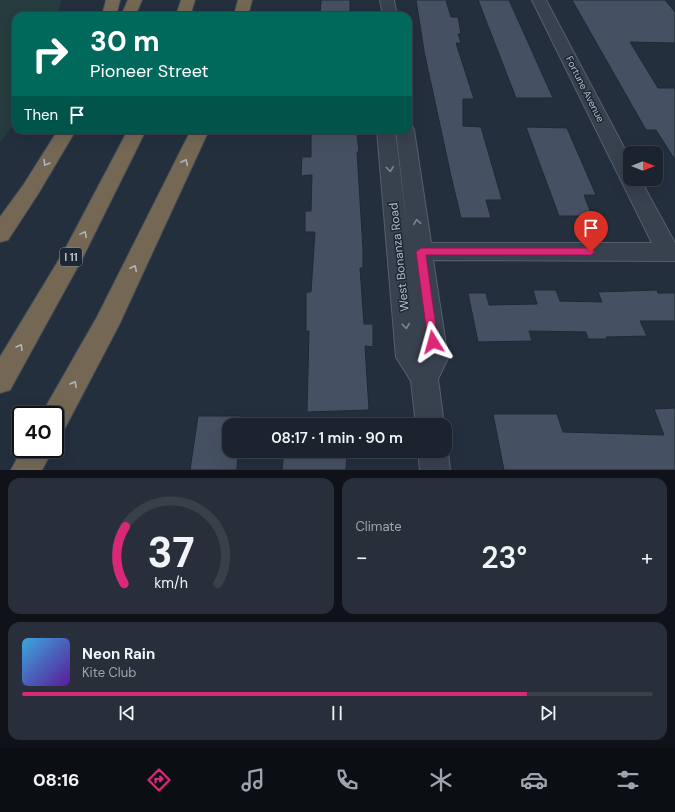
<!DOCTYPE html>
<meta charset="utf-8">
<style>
:root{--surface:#1b232e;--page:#282f3a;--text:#f1f3f6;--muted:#a0a4aa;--line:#39404a;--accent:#db2777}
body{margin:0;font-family:"DM Sans",sans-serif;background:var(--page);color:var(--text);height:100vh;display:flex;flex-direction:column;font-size:15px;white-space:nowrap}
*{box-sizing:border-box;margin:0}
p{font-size:13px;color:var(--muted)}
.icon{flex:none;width:22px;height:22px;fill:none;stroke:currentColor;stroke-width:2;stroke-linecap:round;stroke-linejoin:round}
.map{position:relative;height:470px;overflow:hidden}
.panel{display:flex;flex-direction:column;gap:8px;padding:8px;background:#0f1319;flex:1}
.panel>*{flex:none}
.hud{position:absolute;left:12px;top:12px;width:400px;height:122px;border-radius:12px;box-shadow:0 4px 16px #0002,0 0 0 1px var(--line);background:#00695c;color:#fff;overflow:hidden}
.needle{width:26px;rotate:90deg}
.buttons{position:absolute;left:623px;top:146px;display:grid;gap:8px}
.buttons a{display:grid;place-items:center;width:40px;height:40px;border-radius:8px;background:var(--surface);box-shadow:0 4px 16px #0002,0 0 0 1px var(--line);font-size:20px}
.speed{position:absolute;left:12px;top:406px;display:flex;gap:8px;font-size:20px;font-weight:700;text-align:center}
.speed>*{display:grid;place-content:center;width:52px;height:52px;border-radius:50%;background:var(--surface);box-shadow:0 4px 16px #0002,0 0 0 1px var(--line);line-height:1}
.speed .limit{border:2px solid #111;border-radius:6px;background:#fff;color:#111}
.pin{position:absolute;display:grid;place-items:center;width:34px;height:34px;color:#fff;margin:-41px -17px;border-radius:50% 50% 50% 0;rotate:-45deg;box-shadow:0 0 4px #0007}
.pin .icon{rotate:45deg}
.me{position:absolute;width:44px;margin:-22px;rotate:352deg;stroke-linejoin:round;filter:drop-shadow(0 0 3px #0008)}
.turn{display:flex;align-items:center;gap:14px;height:84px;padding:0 12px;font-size:18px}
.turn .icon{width:52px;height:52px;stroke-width:2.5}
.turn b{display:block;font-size:28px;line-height:34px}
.then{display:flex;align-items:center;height:38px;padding:0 12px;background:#0003;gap:8px;font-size:15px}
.big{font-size:30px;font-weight:600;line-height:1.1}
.panel .card{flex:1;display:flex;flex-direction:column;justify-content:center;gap:6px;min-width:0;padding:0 14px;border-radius:12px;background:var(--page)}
.panel .dial{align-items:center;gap:0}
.dial svg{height:104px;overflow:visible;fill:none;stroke:var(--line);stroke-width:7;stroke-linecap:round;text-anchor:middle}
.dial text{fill:var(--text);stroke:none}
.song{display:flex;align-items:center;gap:12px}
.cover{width:48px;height:48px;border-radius:6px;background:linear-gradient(135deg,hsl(200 70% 55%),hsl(270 70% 35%))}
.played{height:4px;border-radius:2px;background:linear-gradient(90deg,var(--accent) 80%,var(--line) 80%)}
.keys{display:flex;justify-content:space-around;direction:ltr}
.heat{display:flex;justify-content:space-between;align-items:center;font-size:22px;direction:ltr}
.panel .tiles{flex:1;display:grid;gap:8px;grid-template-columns:1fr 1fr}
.card:last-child{grid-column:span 2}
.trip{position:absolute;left:222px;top:418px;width:230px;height:40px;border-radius:12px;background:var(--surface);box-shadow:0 4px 16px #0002,0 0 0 1px var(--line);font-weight:600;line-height:40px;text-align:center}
.tabs{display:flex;height:64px;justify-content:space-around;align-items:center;background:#0b0e12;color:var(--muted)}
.tabs .icon{width:28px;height:28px}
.tabs .active{color:var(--accent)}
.tabs b{font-size:18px;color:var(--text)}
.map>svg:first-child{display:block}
</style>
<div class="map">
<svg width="675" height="470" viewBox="0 0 675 470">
<rect width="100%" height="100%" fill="#242f3e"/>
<path fill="#263c3f" d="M0,0H62L57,16H16V121L0,142Z"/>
<path fill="#455162" stroke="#1f2835" d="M321,0H350V16H320Z
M416,0H446L451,17H458L461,34H458L461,43H456L474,99H463V126L481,127L502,200H486L491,218H461L451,176L424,51Z
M478,0H509L553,98H516Z
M572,0H665L675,12V43L630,42L658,88H675V160L656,130H646Z
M526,127L567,128L596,195H584L592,216H559Z
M318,130H340V134H357L359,152H357L363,249V268H360L364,324H373V347L365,346L369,410L307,412L309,331H306V292H311L315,232H305V211H311L312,175L301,176L302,157H311V134H318Z
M533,290H556L560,301L602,302L598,292L657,290L658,293H675V321H640L647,336L606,337L607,339H588L586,332L529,331L532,341L478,342L468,293H486L489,305L537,304Z
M675,408V470H504L493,414H557L563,432L664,435L654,409Z
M198,416H241V425H229V451H238L237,470H190Z
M284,451H347L346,470H282Z"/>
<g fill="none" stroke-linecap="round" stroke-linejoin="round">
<g stroke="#565f6c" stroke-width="2">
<path id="minor" d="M380,0H394L397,16H383Z
M532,0H546L630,159V179H640L675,243V261L433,260L448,358L438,379L444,425H416L411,381L396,357L377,130H395L409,242L396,130H408V125L412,126L414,130L431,243H652Z
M445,444L448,451L450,470H420L418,451H445Z"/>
</g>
<g stroke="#434c59" stroke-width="2">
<path id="highway" d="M106,0H120L116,16H102Z
M128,0H142L135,16H121Z
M181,0H195L190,16H176Z
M238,0H252L248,16H234Z
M58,130H76L38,194L8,240L0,242V217L24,184Z
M128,130H146L82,259L10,390L0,393V357L63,253Z
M191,130H209L119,325L65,428L55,432V415H42L45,408L97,317Z
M22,449H53L42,470H11Z"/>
</g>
<use href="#minor" fill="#38414e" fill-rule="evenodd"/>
<use href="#highway" fill="#746855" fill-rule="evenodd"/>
</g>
<defs><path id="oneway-chevron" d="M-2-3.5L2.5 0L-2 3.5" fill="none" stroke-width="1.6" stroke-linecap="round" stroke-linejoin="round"/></defs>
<g stroke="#aeb4bd">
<use href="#oneway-chevron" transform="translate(185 162) rotate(-65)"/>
<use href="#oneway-chevron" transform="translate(46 163) rotate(121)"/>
<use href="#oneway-chevron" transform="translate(84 234) rotate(-62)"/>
<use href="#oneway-chevron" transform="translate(134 268) rotate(-64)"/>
<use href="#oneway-chevron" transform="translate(20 347) rotate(-60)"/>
<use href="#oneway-chevron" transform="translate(74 384) rotate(-61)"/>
</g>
<g stroke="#7c8592">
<use href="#oneway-chevron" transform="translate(390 169) rotate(84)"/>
<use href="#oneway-chevron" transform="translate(417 222) rotate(-98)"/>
<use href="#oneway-chevron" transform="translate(406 326) rotate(84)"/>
</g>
<path fill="#db2777" stroke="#8e194d" d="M421,248H591L595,252L591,255H426L438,342L437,346L433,347L429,346L428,342L416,252Z"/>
<g text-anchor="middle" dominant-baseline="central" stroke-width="3" stroke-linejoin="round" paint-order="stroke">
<g font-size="10" fill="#b4bcc9" stroke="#1d2633">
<text transform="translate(585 89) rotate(63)">Fortune Avenue</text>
</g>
<rect fill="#1d2633" stroke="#878f9c" stroke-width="1" x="60" y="248" width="22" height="18" rx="3"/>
<g font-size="11" font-weight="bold" fill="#b4bcc9">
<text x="71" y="257">I 11</text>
</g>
<g font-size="12" fill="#b4bcc9" stroke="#1d2633">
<text transform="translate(399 257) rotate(-96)">West Bonanza Road</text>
</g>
</g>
</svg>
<div class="buttons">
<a><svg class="needle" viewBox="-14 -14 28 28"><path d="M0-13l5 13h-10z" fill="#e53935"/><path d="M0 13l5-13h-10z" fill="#a0a4aa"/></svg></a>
</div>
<div class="speed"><div class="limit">40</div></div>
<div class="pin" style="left:591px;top:252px;background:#d93025"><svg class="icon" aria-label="arrive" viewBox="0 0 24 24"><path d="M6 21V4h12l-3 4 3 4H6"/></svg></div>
<svg class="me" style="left:433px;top:342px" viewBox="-20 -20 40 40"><path d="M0-17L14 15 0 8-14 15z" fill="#db2777" stroke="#fff" stroke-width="4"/></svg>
<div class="trip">08:17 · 1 min · 90 m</div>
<div class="hud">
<div class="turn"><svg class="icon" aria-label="right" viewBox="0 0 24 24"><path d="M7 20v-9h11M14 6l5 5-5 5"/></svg><div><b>30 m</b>Pioneer Street</div></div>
<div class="then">Then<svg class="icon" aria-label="arrive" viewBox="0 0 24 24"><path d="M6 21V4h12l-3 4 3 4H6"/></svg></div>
</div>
</div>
<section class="panel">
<div class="tiles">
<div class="card dial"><svg viewBox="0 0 100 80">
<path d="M14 69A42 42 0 1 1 86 69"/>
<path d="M14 69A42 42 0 0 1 15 25" stroke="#db2777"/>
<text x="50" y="56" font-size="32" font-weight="700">37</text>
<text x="50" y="72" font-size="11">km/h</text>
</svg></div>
<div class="card"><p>Climate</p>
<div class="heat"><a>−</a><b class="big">23°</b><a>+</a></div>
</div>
<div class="card">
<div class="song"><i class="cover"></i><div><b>Neon Rain</b><p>Kite Club</p></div></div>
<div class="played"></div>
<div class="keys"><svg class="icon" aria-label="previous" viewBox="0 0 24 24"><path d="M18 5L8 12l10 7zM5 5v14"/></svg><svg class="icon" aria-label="pause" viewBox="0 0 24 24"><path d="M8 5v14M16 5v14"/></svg><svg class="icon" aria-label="next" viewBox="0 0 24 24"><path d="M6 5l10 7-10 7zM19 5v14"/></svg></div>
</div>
</div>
</section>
<nav class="tabs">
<b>08:16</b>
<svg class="icon active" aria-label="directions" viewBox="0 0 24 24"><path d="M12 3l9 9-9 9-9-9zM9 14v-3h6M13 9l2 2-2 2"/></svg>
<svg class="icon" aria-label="music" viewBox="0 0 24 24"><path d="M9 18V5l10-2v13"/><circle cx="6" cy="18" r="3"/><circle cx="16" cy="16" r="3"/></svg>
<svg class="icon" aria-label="phone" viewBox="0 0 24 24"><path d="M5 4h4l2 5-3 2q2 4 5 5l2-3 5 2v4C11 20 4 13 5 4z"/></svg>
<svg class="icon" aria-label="climate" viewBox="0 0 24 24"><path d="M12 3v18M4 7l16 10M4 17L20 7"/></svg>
<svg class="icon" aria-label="car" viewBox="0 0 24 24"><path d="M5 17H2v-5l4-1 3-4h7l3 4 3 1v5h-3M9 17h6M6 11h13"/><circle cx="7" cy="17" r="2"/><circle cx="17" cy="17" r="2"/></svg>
<svg class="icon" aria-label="filters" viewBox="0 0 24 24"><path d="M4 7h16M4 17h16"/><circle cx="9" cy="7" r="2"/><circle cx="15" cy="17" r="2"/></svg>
</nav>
